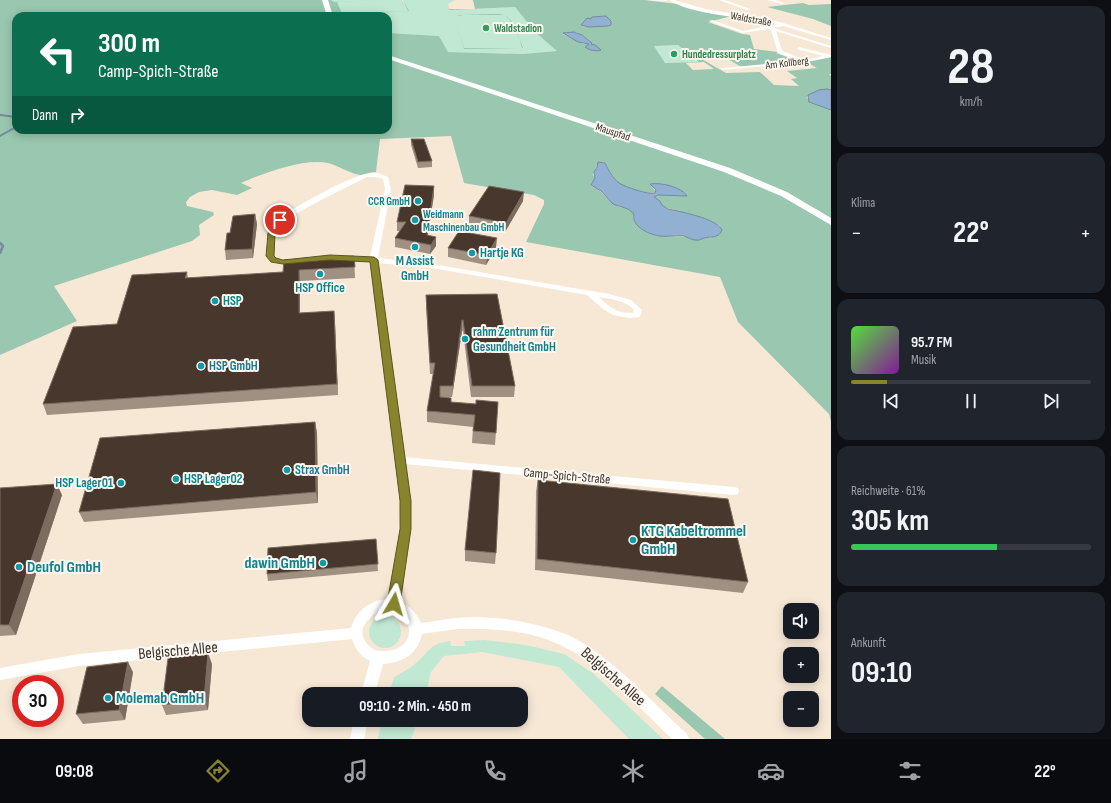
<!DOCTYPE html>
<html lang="de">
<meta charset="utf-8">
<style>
:root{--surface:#171b24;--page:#20242c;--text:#f1f3f6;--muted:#9ea1a6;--line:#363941;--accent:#87842d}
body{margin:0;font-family:"Sofia Sans Condensed",sans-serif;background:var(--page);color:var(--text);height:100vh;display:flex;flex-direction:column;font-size:15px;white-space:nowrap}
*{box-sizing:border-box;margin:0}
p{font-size:13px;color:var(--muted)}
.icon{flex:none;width:22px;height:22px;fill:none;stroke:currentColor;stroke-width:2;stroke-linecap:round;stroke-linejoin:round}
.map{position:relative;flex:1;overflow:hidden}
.drawer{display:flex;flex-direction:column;gap:6px;padding:6px;background:#0d0f14;width:280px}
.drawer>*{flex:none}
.banner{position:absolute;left:12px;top:12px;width:380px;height:122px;border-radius:12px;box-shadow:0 2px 10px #0003;background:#0b6e4f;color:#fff;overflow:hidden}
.tools{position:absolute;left:783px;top:603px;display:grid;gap:8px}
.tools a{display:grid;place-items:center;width:36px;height:36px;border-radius:8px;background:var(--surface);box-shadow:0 2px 10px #0003;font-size:20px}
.speed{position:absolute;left:12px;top:675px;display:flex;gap:8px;font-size:20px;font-weight:700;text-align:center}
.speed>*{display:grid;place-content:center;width:52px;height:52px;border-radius:50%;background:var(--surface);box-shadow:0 2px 10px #0003;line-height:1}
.speed .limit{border:6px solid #d22;background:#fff;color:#111}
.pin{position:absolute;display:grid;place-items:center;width:34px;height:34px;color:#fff;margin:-17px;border:2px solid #fff;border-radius:50%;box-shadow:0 1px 4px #0007}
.me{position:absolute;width:44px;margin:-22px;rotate:7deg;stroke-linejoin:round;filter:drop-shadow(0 0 3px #0008)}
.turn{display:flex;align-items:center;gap:14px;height:84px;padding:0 20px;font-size:18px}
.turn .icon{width:52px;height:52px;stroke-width:2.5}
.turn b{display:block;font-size:28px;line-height:34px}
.then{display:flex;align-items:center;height:38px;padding:0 20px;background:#0003;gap:8px;font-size:15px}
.big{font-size:30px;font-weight:700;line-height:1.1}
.drawer .widget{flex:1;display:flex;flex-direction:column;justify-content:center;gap:6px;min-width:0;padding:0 14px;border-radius:12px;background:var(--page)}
.drawer .dial{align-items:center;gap:0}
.dial b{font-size:52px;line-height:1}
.song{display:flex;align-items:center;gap:12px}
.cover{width:48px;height:48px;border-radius:6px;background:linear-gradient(135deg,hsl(110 70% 55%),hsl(290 70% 35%))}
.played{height:4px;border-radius:2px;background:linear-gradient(90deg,var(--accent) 15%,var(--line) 15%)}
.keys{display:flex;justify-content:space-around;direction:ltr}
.heat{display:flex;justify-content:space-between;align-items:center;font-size:22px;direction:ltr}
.charge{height:6px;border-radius:3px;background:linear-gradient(90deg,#34c759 61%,var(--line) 0)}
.trip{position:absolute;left:302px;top:687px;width:226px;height:40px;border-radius:12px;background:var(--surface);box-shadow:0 2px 10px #0003;font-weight:700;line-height:40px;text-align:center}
.menu{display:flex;height:64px;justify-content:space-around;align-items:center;background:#090b0e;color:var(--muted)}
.menu .icon{width:28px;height:28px}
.menu .selected{color:var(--accent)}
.menu b{font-size:18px;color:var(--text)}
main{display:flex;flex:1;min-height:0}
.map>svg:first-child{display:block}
</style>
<main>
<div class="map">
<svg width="831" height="739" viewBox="0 0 831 739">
<rect width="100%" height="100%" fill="#f7e8d6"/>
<path fill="#c1e8d3" d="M331,0H402L405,4L403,0H455L448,4L449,10L515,7L535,32L558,51L523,54L448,52L439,36L388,33V16H339L334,2Z
M678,45L700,62L665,63L654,46Z
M369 632a16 16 0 1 1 32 0a16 16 0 1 1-32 0Z
M485,640L526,645L564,654L594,674L663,739H629L559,667L482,652L444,656L431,672L426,694H389L394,677C401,673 409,669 416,663C430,651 429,644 450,641L451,646H465L464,641Z
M382,720H418L411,739H379L378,738Z"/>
<path fill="#99c7af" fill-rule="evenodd" d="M0,0H331L334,2L379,0L337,2L342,14L408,11L403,0L409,11L339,15V16H16V130H388V33L439,36L448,52L523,54L557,51L535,32L517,33L523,48L464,49L456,24L457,16L459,15H504L509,19L517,32H535L515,7L449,10L448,4L451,3V1L455,0L451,1V3L448,4L449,9H475L473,0H644L678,4L732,16L708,22L742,34L750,35L754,49L778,52L776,53L798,61L741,67L720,54H693L726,73L760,72L774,85L799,86L791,79L797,78L787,71L817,68L806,62L831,57V74H829L831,76V90H819L807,97L811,103L831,110V422L829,414L738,322L720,277L526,242L544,204V200L534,195L464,183L451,136L380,139L376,172C371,172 366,174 361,175C353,175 337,165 328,163C304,158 264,173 241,183L252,188L237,195L212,190L199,192L190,197L186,202L187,206L213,212L214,215L199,225L200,235L192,241L54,286L77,321L0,355ZM464,15C472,15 499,13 504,15C515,20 519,38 522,48H464L456,24L457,16ZM604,16L611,21V25L608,26L591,27L581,26L587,18L591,19L593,17ZM576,32L588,39L592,44H584L563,34ZM678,45L699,62L665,63L654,46ZM704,62L714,69L693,70L686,63ZM598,162L605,163C609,171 613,178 620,184C626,188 649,195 656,192L650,184C661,184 681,186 687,196L658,195L654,197L660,201L662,205L664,207L706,219L720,226L711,238H702L699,240L687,237L666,236L633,218L634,214C629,207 621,209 614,204C605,198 603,191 591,186L595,178L593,175Z
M803,3L809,5L831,4V26L813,19L767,7Z
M662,686L725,739H705L655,694Z"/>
<path fill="#91b0d2" stroke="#778aa0" d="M606,16L611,21V25L608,26L589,27L581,25L587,18L591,19L592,17Z
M574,32L582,35L592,43L591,44L595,45L601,50C596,52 589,50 585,47L589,44L578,42L563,33Z
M827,89L831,90V110L809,102L808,95L819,90Z
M598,162L605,163C609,171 612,177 619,183C625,187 649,195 655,193L656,190L650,184C660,182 682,187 687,196L658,195L654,197L660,201L662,205L668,209C681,212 716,218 722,230C718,239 712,236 704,238C701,239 699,241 695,240C691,240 688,237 684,236C675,235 667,237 659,236C648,234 631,226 634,214L628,209L613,204L601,191L591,185L595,178L594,172L597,167Z"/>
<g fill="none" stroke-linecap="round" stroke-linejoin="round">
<path stroke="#778aa0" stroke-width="2" d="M0,115L16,117
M0,136L16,127"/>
<path stroke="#778aa0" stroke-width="2.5" d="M0,243L3,246L0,253"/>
<path fill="#fff" fill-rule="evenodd" d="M647,0H668L666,1Z
M669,0H674L705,9L780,22L831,38V40L783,26L773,28L831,46V48L776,31L782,51L806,60L823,56L797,49L799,47L831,55V57L802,63L721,70V68H723L801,61L778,53L771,30L768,29L743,33L709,21L712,20L743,31L778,24C748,17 694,16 669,0Z
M719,0H725L750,9L747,10Z
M768,0H775L784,3L782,4Z
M370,173H378L388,177L391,189L378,258L432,264L609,294L631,300L642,310L640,317L629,318L613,315L603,309L587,295L432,268L378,263L404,457L734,487L738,488L739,491L738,494L734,495L405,464L410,499L411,528L399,602C410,606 416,612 421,623C438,621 455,617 472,617C504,617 538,623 568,635C609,654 653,703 687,734L689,739H672C639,708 601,663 560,645C534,632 502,629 473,629C456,628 438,632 422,634C418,654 402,663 383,664L375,694H361L370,661C360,656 356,650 352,639L79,666L0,680V668L79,654L351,628C356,611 370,600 388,599L398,538L400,508L371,262C352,260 333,259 314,260C299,262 285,265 270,262L266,256C266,241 267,228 279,218C301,204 345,178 370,173ZM367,177H376L383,179L385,189L370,257C352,256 334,255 316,256C303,256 289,261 276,258L274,256C274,243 273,230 283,221L321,200ZM599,297C611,299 625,300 634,310L633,313C618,314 609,307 599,297ZM386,609C418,615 416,650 385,651C378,652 373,650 368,645C353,629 371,614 386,609Z
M354,720H368L364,739H350Z"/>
<path fill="#fff" fill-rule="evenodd" d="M322,0H328L333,16H327Z
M388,55L730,168L787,192L831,218V225L781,196L724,172L388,59Z"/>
</g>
<path fill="#a09082" d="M411,139L432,161V167L418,168L411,145Z
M434,195L428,235L436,246L430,254L395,247V238L399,231H397V222Z
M523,201L505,232L469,225V216Z
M255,214L257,224L253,258L226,260L225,250L230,233Z
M448,248H496L486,265L448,257Z
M354,256L355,278L300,281V313L334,311L338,395L47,415L43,404L117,324L187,272L188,278L283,272Z
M497,294L515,386L514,397H471L463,331H462L452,397H446L451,398V402L476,404L498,402L495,445L472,443L473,427L427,422V411L434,374H430L426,305V295Z
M315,422L317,433L318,503L84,522L79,512Z
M538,480L748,582L743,593L535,570L536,491Z
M0,488L62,495L16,635L0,636Z
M376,539L378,571L268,581L267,574Z
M465,550L496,553L495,564L465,561Z
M212,664L208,710L166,715L162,705Z
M133,672L125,720L83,724L76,714Z"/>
<path fill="#7c6c60" d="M434,186V195L426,244L427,235Z
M524,192L523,201L505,232L506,223Z
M255,214L257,224L253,258L252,249Z
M436,237V246L430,254L431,245Z
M497,238L496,248L486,265L487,255Z
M299,270L300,281V324L299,313Z
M334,311L335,322L338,395L337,384Z
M462,320V331L452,397L453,386Z
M315,422L317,433L318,503L316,492Z
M57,484L62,495L16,635L9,625Z
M208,653L212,664L208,710L204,700Z
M128,662L133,672L125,720L119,710Z"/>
<path fill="#48372d" stroke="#7c6c60" d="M411,139H424L432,161L418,162Z
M405,185L434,186L427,235L436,237L431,245L395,238L406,222H397Z
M489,186L524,192L506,223L469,216Z
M255,214L252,249L225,250L227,233H230L233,216Z
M459,231L497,238L487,255L448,248Z
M354,256L355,267L299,270V313L334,311L337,384L43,404L73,327L117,324L132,275L187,272L185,278L283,272L284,260Z
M497,294L515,386H472L463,320H462L453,386H440V397L451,398V402L476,404V400L498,402L496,433L473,431L475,415L427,411L435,363H430L426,295Z
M315,422L316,492L79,512L100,438Z
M473,470L500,473L496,553L465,550Z
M538,480L728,499L748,582L537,559Z
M57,484L9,625H0V488Z
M376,539L378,564L267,574L268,548Z
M208,653L204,700L162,705L168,658Z
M128,662L119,710L76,714L87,667Z"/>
<path fill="#87842d" stroke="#58561d" d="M280,217L284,220L275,233L274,256L276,258L283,260L330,255L374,257L378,260L411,501V529L400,604L398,608L394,610L389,608L387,604L400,529V501L370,262L330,260L283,264L271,262L266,256L268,233L278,218Z"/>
<g fill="#2e9e5b" stroke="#fdf7f0" stroke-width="1.5">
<circle cx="486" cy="28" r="4"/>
<circle cx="674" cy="54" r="4"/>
</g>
<g fill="#0f9aa8" stroke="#fdf7f0" stroke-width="1.5">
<circle cx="418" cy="201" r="4"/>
<circle cx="415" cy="220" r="4"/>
<circle cx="415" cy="247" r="4"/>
<circle cx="472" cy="253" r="4"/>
<circle cx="320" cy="274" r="4"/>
<circle cx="215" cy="301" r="4"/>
<circle cx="465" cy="339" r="4"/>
<circle cx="201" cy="366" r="4"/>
<circle cx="287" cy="470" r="4"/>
<circle cx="176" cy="479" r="4"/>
<circle cx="121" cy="483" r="4"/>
<circle cx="633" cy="540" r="4"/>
<circle cx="323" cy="563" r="4"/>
<circle cx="19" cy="567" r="4"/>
<circle cx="108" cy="698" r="4"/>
</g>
<g text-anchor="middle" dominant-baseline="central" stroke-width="4" stroke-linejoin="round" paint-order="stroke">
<g font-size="11" fill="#39332c" stroke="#fdf7f0">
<text transform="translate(751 19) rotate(10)">Waldstraße</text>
<text transform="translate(787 63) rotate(-7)">Am Kollberg</text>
<text transform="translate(613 132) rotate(18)">Mauspfad</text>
</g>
<g font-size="11" font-weight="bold" fill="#27864d" stroke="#fdf7f0" text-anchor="start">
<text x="494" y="28">Waldstadion</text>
<text x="682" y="54">Hundedressurplatz</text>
</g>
<g font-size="11" font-weight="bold" fill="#0d838f" stroke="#fdf7f0" text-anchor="end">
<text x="410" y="201">CCR GmbH</text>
<text x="423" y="214" text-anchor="start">Weidmann<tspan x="423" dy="13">Maschinenbau GmbH</tspan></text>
</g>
<g font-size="13" font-weight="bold" fill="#0d838f" stroke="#fdf7f0" text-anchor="start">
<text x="480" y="253">Hartje KG</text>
<text x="415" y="261" text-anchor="middle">M Assist<tspan x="415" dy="15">GmbH</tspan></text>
<text x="320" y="288" text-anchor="middle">HSP Office</text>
<text x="223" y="301">HSP</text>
<text x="473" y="332">rahm Zentrum für<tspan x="473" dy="15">Gesundheit GmbH</tspan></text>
<text x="209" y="366">HSP GmbH</text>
<text x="295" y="470">Strax GmbH</text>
<text x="184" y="479">HSP Lager02</text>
<text x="113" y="483" text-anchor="end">HSP Lager01</text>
</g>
<g font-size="13" fill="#39332c" stroke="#fdf7f0">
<text transform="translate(567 476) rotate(5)">Camp-Spich-Straße</text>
</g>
<g font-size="16" font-weight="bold" fill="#0d838f" stroke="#fdf7f0" text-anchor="start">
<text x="641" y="531">KTG Kabeltrommel<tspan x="641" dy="18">GmbH</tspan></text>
<text x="315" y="563" text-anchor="end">dawin GmbH</text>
<text x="27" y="567">Deufol GmbH</text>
<text x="116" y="698">Molemab GmbH</text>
</g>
<g font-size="16" fill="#39332c" stroke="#fdf7f0">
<text transform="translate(178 651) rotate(-5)">Belgische Allee</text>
<text transform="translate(613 677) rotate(41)">Belgische Allee</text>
</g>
</g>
</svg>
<div class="tools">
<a><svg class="icon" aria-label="sound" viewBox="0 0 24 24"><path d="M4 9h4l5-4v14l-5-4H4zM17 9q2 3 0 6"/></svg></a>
<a>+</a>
<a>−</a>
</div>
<div class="speed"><div class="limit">30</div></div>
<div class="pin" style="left:280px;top:220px;background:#d93025"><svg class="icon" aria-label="arrive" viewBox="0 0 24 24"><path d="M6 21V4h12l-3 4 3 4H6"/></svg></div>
<svg class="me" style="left:394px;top:604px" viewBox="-20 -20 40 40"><path d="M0-17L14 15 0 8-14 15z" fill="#87842d" stroke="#fff" stroke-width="4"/></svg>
<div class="trip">09:10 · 2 Min. · 450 m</div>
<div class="banner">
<div class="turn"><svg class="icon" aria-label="left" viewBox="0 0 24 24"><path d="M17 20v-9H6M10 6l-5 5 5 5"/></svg><div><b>300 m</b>Camp-Spich-Straße</div></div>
<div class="then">Dann<svg class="icon" aria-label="right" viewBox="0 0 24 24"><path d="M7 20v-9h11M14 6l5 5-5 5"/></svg></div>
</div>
</div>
<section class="drawer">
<div class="widget dial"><b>28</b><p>km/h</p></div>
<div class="widget"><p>Klima</p>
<div class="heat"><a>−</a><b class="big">22°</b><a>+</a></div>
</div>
<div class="widget">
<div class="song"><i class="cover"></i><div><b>95.7 FM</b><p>Musik</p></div></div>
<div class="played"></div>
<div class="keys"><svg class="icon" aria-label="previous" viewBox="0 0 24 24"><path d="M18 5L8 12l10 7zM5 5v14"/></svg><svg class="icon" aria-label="pause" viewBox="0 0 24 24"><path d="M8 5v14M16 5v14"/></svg><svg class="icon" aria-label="next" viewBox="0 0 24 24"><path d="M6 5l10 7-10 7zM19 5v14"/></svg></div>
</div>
<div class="widget"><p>Reichweite · 61%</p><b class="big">305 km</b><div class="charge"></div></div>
<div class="widget"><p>Ankunft</p><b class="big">09:10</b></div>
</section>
</main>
<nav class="menu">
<b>09:08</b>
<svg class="icon selected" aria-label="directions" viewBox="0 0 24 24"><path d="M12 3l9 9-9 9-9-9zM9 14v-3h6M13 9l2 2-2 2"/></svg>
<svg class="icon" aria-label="music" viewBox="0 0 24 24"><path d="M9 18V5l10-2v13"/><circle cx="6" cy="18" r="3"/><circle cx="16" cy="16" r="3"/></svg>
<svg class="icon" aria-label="phone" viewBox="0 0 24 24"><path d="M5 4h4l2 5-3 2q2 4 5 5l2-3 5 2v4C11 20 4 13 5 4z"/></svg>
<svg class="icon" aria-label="climate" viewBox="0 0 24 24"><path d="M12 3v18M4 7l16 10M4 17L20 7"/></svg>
<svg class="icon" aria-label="car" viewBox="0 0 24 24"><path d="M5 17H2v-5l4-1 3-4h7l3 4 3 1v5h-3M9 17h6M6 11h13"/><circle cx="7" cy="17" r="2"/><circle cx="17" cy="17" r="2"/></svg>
<svg class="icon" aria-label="filters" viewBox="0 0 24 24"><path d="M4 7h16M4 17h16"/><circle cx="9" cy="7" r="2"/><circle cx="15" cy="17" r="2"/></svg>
<b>22°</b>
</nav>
